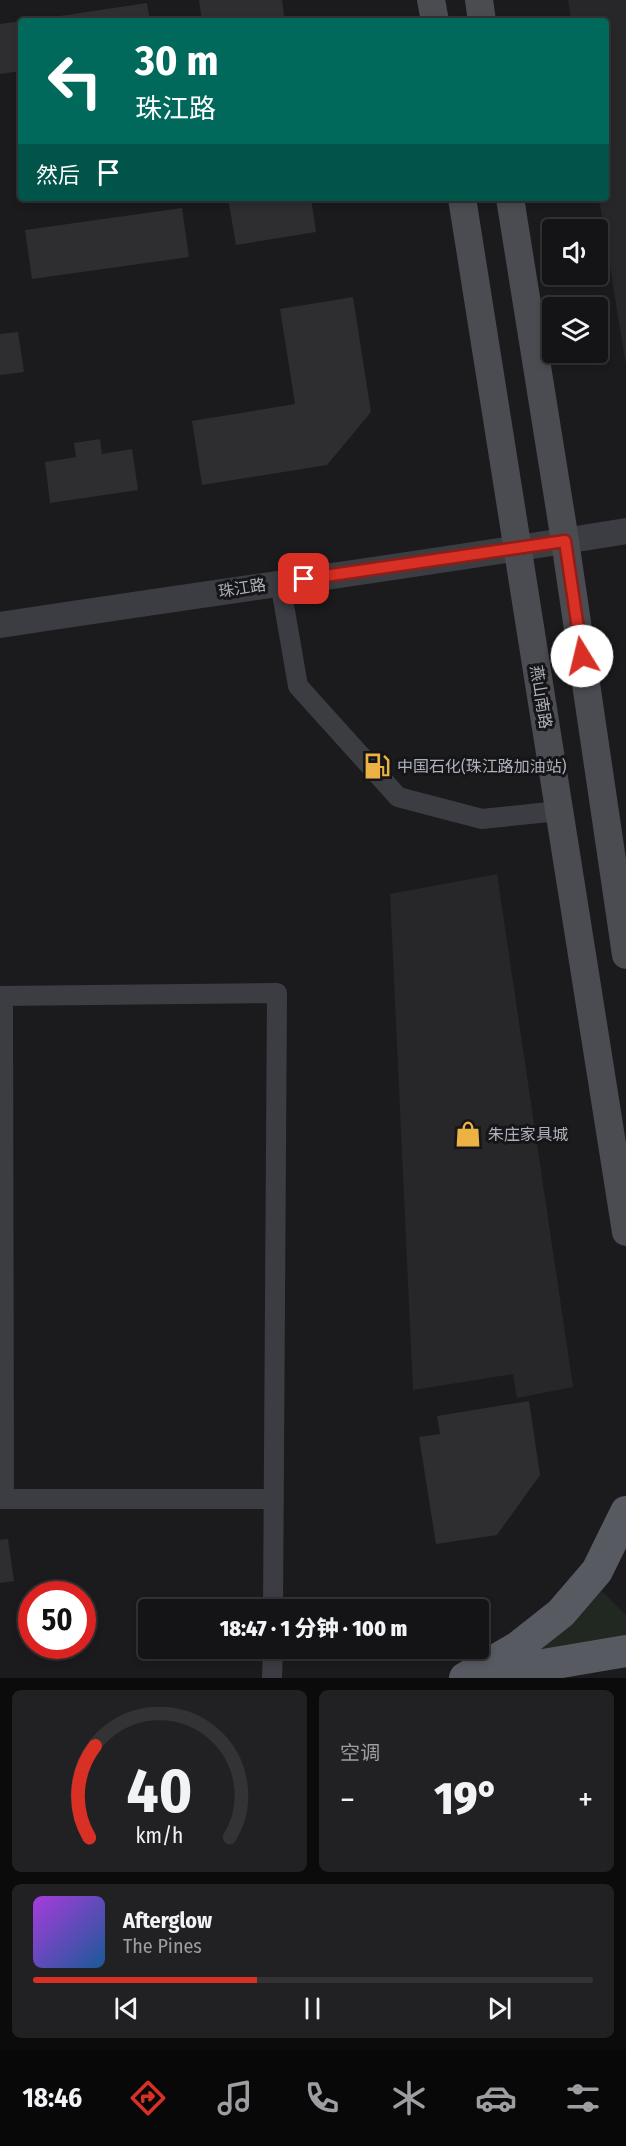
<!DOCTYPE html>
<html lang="zh">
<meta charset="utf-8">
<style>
:root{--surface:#141416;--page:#212123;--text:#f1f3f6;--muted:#9d9ea1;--line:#333335;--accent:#d93025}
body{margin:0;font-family:"Fira Sans Condensed","Noto Sans SC",sans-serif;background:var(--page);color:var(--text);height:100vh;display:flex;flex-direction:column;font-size:22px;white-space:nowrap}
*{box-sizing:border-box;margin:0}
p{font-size:20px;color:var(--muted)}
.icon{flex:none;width:33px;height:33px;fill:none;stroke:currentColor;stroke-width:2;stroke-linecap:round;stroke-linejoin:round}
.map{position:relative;height:1678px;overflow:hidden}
.side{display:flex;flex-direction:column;gap:12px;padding:12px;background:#0b0b0c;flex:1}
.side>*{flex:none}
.guide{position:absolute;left:18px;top:18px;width:591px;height:183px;border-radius:6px;box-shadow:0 3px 9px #0003,0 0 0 2px var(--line);background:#00695c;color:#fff;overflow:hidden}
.buttons{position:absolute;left:542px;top:219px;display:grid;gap:12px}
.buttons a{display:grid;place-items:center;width:66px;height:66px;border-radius:6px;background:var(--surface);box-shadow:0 3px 9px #0003,0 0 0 2px var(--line);font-size:30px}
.speed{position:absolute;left:18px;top:1581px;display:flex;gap:12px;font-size:30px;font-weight:700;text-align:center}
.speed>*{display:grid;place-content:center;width:78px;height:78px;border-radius:50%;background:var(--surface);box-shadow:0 3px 9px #0003,0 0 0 2px var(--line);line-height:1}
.speed .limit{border:9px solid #d22;background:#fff;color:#111}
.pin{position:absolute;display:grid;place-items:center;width:51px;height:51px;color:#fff;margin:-26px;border-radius:12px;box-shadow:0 3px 9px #0006}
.me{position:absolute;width:66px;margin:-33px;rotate:351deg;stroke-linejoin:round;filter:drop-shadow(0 0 4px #0008)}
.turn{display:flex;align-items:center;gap:21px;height:126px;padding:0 18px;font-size:27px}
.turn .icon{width:78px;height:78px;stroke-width:2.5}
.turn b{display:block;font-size:42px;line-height:51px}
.then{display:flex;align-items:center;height:57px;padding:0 18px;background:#0003;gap:12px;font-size:22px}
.big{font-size:45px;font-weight:800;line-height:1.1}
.side .widget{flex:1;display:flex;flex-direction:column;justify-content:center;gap:9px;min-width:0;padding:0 21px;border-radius:9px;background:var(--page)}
.side .dial{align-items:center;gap:0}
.dial svg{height:156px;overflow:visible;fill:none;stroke:var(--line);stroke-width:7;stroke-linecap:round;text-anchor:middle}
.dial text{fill:var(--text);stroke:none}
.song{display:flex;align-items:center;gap:18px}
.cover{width:72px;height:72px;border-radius:9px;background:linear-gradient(135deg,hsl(280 70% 55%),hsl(210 70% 35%))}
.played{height:6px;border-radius:3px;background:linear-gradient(90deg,var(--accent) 40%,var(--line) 40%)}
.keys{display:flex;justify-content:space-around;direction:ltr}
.heat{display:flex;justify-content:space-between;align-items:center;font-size:33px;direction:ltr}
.side .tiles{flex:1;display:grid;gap:12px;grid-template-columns:1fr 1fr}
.widget:last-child{grid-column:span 2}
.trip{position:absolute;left:138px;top:1599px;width:351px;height:60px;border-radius:6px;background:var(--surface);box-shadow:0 3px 9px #0003,0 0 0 2px var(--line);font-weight:800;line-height:60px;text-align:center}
.dock{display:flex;height:96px;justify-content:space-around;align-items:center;background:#080809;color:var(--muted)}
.dock .icon{width:42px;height:42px}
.dock .active{color:var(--accent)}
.dock b{font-size:27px;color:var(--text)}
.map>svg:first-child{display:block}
</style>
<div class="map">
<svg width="626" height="1678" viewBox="0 0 626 1678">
<rect width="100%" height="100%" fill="#1b1b1d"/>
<path fill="#27272a" d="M568,0H626V366L599,198H606V21H571Z
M497,874L573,1387L517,1398L513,1374L413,1390L390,894Z"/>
<path fill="#212822" d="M602,1591L626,1615V1635L539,1652Z"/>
<path fill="#2e2e31" d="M199,0H282L285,21H202Z
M147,3L150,21H33V20Z
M21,21V71L0,74V24Z
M228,198H311L316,232L236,245Z
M182,208L189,257L32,279L25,230Z
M353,297L371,412L327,465L202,485L192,421L295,404L280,309Z
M18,332L24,372L0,375V334Z
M100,439L102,454L132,449L138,490L50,503L45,462L76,457L74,443Z
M529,1401L540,1475L497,1535L436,1544L419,1437L440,1434L437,1416Z
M8,1539L14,1581L0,1583V1540Z"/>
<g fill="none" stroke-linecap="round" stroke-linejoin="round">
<path stroke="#3c3d42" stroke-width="20" d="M280,582L298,686L398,797L482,819L559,811
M0,996L277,993L273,1610
M3,996L4,1499
M0,1499H274
M272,1678L273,1648"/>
<path stroke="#3c3d42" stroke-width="26" d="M0,625C209,593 418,565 626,531"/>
<path stroke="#4a4c52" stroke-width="28" d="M431,0L435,21
M479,0L482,21
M462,198L626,1232
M510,198L565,541L626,955"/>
<path stroke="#585a61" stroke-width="32" d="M485,1675L626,1651
M465,1678L518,1647L561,1613L597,1571L626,1512"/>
</g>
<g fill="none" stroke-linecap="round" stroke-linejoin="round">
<g stroke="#8d1f18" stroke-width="15">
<path id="route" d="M304,579L565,541L582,656"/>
</g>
<use href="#route" stroke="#d93025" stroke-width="10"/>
</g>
<defs>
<g id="fuel-bare" transform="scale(2.07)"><path d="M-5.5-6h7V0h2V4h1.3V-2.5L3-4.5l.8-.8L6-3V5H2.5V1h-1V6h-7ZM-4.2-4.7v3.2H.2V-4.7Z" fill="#ecb344" stroke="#161618" stroke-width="2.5" paint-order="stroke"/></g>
<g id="shop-bare" transform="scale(2.07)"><path d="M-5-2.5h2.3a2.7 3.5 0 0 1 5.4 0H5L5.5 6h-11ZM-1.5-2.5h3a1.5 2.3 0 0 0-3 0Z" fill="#ecb344" stroke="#161618" stroke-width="2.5" paint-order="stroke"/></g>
</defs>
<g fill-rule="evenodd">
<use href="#fuel-bare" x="377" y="766"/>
<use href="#shop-bare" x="468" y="1134"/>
</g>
<g text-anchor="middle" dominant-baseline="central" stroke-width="6" stroke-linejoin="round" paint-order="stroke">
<g font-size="16" fill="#aeb2bc" stroke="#161618">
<text transform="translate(242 588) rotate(-9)">珠江路</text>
<text transform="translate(541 697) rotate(81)">燕山南路</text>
</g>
<g font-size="16" fill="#aeb2bc" stroke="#161618" text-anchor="start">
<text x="397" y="766">中国石化(珠江路加油站)</text>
<text x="488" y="1134">朱庄家具城</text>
</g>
</g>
</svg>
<div class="buttons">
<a><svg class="icon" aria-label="sound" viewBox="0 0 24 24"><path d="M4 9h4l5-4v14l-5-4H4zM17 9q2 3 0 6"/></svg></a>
<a><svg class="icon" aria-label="layers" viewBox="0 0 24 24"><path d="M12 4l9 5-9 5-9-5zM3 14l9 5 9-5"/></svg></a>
</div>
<div class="speed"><div class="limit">50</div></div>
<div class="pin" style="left:304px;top:579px;background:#d93025"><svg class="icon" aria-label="arrive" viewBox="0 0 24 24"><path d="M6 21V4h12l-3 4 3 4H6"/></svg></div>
<svg class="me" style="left:582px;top:656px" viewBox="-20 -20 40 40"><circle r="19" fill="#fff"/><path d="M0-13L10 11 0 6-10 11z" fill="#d93025"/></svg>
<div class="trip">18:47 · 1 分钟 · 100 m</div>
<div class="guide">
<div class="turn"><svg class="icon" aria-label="left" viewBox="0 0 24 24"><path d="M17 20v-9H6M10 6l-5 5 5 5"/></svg><div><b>30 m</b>珠江路</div></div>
<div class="then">然后<svg class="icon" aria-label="arrive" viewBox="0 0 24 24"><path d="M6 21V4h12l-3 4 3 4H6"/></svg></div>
</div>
</div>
<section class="side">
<div class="tiles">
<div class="widget dial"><svg viewBox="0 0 100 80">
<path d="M14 69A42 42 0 1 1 86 69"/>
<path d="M14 69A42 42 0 0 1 17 22" stroke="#d93025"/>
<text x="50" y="56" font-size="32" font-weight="700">40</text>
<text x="50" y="72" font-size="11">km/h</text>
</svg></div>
<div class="widget"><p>空调</p>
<div class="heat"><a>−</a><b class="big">19°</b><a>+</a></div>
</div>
<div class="widget">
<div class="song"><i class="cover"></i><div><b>Afterglow</b><p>The Pines</p></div></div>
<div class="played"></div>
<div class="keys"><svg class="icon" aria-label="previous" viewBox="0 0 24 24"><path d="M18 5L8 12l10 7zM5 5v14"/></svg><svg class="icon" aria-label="pause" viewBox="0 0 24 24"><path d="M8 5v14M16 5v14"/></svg><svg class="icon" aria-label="next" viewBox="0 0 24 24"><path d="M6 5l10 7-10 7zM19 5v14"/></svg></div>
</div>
</div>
</section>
<nav class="dock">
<b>18:46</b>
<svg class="icon active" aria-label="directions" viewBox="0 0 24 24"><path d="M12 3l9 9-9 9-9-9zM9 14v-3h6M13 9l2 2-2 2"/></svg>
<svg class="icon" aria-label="music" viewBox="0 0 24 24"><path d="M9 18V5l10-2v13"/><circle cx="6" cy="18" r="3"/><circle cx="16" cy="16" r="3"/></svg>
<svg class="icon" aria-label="phone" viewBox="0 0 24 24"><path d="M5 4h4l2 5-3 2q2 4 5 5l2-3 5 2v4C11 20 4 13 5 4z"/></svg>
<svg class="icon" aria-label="climate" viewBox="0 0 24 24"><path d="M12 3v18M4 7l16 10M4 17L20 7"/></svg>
<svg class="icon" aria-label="car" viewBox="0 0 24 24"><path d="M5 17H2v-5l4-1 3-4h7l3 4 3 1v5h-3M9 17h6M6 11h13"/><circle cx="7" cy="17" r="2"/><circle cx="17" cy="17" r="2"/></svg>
<svg class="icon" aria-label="filters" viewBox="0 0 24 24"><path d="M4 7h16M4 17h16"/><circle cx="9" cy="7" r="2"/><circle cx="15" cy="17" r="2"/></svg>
</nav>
